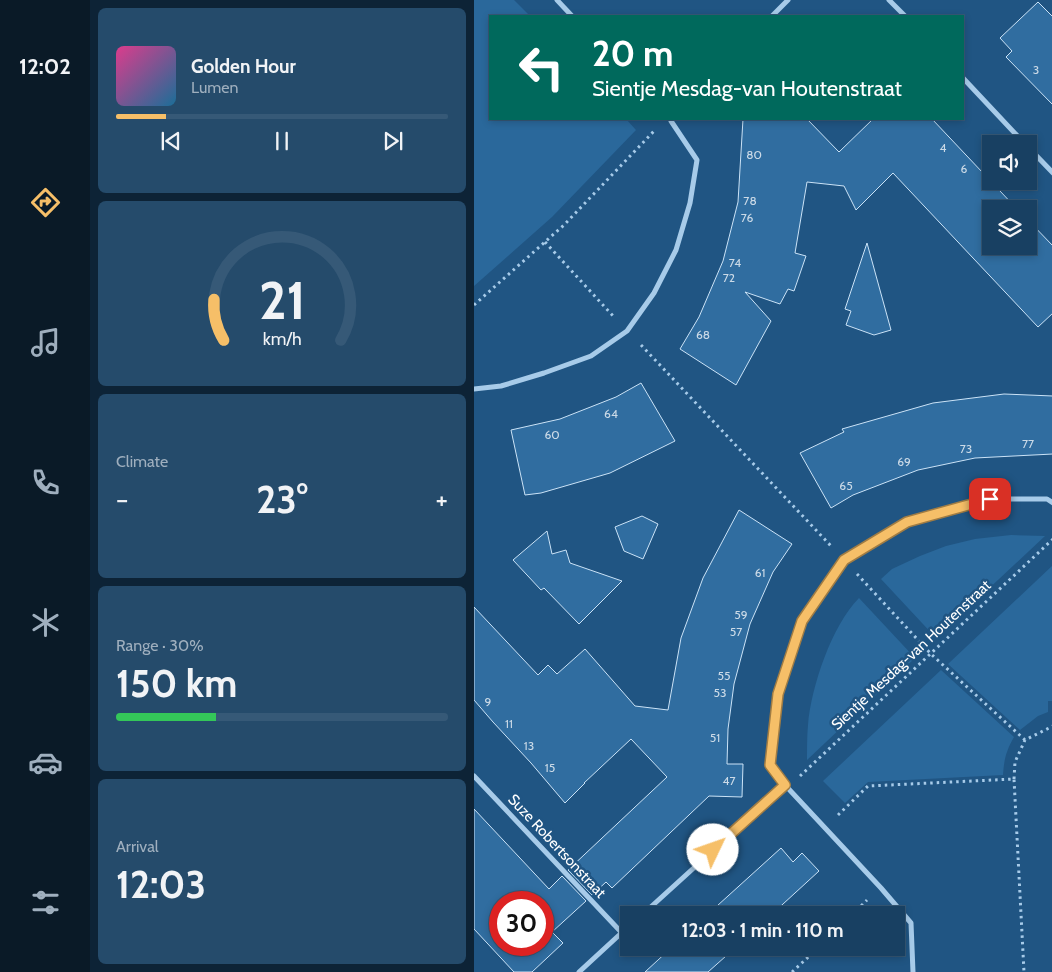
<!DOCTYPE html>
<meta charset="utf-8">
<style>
:root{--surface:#184062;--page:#254b6b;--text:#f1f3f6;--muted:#9fafbe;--line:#365977;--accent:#f6bf68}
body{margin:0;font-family:Cabin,sans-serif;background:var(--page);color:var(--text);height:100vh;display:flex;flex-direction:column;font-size:19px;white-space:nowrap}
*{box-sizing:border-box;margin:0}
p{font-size:16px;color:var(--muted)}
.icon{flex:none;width:28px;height:28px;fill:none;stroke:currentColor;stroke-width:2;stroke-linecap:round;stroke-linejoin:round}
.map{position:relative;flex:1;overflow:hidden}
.sheet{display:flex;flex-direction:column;gap:8px;padding:8px;background:#0d2336;width:384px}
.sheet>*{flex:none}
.guide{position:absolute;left:15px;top:15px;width:475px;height:105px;border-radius:0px;box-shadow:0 2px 8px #0003,0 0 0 1px var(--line);background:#00695c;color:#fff;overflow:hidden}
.controls{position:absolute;left:508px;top:135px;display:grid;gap:10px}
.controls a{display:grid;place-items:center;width:55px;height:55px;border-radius:0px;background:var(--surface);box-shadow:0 2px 8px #0003,0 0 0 1px var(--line);font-size:25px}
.speed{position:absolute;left:15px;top:891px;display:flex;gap:10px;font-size:25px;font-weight:700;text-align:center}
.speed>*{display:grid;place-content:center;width:65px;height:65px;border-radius:50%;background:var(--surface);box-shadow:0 2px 8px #0003,0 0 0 1px var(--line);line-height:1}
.speed .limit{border:8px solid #d22;background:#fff;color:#111}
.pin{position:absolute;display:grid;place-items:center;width:42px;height:42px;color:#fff;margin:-21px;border-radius:10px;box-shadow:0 2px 8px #0006}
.me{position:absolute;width:55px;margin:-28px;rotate:48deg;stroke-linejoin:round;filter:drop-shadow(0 0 4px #0008)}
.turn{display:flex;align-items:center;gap:18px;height:105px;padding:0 20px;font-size:22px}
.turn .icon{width:65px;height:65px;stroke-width:2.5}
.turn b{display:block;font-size:35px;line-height:42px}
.big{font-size:38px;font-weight:700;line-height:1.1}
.sheet .card{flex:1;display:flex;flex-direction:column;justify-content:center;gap:8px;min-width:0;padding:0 18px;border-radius:8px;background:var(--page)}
.sheet .dial{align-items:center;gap:0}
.dial svg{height:130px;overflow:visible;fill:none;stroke:var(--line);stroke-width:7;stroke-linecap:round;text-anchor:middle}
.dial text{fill:var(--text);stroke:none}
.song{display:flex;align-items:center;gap:15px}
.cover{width:60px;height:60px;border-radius:8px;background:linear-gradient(135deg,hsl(330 70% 55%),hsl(200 70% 35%))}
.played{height:5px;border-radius:2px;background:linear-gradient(90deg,var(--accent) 15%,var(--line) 15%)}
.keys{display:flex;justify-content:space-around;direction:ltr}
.heat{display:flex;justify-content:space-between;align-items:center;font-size:28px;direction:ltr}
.charge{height:8px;border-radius:4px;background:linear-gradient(90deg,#34c759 30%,var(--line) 0)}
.trip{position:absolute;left:146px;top:906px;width:285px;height:50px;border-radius:0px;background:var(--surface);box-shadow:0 2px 8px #0003,0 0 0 1px var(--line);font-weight:700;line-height:50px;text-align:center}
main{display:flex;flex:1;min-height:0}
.menu{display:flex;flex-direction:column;width:90px;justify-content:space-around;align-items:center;background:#0a1a27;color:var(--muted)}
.menu .icon{width:35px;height:35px}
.menu .selected{color:var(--accent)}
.menu b{font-size:22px;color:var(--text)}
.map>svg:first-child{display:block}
</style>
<main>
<nav class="menu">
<b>12:02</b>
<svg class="icon selected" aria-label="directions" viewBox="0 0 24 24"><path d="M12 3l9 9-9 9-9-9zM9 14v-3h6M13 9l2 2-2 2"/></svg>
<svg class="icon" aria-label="music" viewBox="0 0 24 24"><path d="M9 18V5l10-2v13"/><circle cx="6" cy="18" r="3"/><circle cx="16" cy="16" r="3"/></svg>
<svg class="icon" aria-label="phone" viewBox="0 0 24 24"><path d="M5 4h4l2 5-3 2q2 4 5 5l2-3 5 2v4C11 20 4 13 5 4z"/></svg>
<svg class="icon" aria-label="climate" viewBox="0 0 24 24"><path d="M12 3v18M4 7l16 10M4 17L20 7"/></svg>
<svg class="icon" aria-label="car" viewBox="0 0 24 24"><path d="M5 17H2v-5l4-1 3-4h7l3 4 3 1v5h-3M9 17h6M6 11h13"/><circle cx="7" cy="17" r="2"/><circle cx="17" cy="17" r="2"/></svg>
<svg class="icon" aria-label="filters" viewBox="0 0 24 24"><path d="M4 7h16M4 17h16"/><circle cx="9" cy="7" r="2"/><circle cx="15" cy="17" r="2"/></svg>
</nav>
<section class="sheet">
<div class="card">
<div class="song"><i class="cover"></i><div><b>Golden Hour</b><p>Lumen</p></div></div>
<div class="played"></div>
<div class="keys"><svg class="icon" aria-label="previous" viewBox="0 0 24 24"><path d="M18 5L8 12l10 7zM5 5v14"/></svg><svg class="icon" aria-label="pause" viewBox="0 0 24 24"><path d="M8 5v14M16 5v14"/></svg><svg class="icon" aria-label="next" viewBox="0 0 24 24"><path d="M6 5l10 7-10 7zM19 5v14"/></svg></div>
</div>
<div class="card dial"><svg viewBox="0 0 100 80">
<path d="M14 69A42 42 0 1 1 86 69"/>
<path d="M14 69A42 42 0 0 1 8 44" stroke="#f6bf68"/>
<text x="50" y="56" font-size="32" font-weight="700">21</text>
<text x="50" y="72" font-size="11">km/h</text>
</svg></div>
<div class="card"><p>Climate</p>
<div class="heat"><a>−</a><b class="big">23°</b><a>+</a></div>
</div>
<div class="card"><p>Range · 30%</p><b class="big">150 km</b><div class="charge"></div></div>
<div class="card"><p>Arrival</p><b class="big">12:03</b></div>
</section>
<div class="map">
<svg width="579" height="972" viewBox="0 0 579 972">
<rect width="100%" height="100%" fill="#205583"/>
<path fill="#2a689b" d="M0,0H40L56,16H16V119H152L162,130L78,217L0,286Z
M537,535L571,536L462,638L407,579L418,569L446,556L472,546L501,539Z
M578,566V701H574V712L564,716L546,730L474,664Z
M385,598L441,658L333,760C333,748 333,736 334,725C337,687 358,625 385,598Z
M467,670L540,737C532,751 530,760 529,775L394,782L371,803L349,781Z"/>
<path fill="#306da0" stroke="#cbe3f7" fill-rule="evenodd" d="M564,2L579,17V105L532,57L538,51L526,38Z
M269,119H333L365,152L399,119H458L543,209H516V246H554V220L579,246V313L564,327L419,173L382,210L370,186L333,182L321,253L332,256L320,291L314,289L306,304L271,292L297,321L262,385L206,349L225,317L249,261L264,202Z
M393,243L417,330L400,335L372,325L377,311L371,309Z
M167,383L201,441L136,473L67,493L51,495L37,430L86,419L142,397Z
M530,394L579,396V454L501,458L444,470L379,495L357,508L326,453L370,432L368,429L459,403Z
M265,510L318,544L299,572L276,624L260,684L254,729L253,764H269L268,797L235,796L138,888L132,882L118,895L94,870L193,777L157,739L110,783H111L91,803L57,763L19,722L0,700V607L64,675L74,665L83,674L111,649L161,706L194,710L207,638L229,578Z
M168,516L184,524L169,559L150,551L141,527Z
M73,531L78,554L92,550L96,563L148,581L105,624L70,588L67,590L39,560Z
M0,809L75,889L88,876L112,901L78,932L89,943L58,972H40L0,929ZM26,902H69V945H26Z
M307,848L319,862L328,853L345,871L297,915H233Z
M197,948H261L234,972H171Z"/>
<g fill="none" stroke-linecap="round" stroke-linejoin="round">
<path stroke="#a7cbe9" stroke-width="3" stroke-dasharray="2.5 4" stroke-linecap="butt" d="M71,242L140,317
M0,305L90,225L181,130
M167,345L358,547
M383,574L457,654L551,740
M326,776L579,539
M540,779L541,762L551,740L579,726
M364,815L394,786L540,779L550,972
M378,915L393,900
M318,972L344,948"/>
<path stroke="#a7cbe9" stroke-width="5" d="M83,0L98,16
M415,0L431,16
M298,16L314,0
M489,78L551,144
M554,147L579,173
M0,389L27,386L70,373L117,356L153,331L180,293L202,250L216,203L223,160L197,121L199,119
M0,776L148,933
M311,785L407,888L437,923L439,972
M168,915L311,785L296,765L304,694L327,621L370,560L433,522L516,499H573L579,503
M105,972L155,926"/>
</g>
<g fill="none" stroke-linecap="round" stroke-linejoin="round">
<g stroke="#a07c44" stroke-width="12">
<path id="route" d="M239,850L311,785L296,765L304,694L328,621L370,560L433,522L516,499"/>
</g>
<use href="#route" stroke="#f6bf68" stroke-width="9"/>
</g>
<g text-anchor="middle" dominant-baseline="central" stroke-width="5" stroke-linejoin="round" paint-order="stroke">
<g font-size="12" fill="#cbdae7">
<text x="562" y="69">3</text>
<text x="469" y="147">4</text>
<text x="280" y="154">80</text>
<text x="490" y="168">6</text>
<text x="276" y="200">78</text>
<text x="273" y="217">76</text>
<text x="261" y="262">74</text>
<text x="255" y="277">72</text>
<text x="229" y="334">68</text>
<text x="137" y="413">64</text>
<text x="78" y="434">60</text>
<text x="554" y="443">77</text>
<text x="492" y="448">73</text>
<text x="430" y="461">69</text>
<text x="372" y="485">65</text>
<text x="286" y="572">61</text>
<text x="267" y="614">59</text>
<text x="262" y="631">57</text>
<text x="250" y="675">55</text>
<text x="246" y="692">53</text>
<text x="14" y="701">9</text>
<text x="35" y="723">11</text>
<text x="241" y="737">51</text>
<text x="55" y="745">13</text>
<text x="76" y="767">15</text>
<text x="255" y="780">47</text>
</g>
<g font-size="15" fill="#fff" stroke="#205583">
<text transform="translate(437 655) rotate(-43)">Sientje Mesdag-van Houtenstraat</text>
<text transform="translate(83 846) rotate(47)">Suze Robertsonstraat</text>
</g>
</g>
</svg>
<div class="controls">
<a><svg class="icon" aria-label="sound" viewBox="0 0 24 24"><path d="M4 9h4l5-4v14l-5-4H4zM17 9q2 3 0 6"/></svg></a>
<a><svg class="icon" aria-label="layers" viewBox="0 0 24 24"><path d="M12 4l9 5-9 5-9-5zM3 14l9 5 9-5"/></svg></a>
</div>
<div class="speed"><div class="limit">30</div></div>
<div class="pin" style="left:516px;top:499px;background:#d93025"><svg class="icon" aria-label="arrive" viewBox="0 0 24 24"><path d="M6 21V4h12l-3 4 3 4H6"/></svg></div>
<svg class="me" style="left:239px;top:850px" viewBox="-20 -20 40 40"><circle r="19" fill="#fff"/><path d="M0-13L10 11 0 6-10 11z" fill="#f6bf68"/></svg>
<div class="trip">12:03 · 1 min · 110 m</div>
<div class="guide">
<div class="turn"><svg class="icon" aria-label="left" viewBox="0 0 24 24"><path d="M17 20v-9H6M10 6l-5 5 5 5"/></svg><div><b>20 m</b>Sientje Mesdag-van Houtenstraat</div></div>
</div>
</div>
</main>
